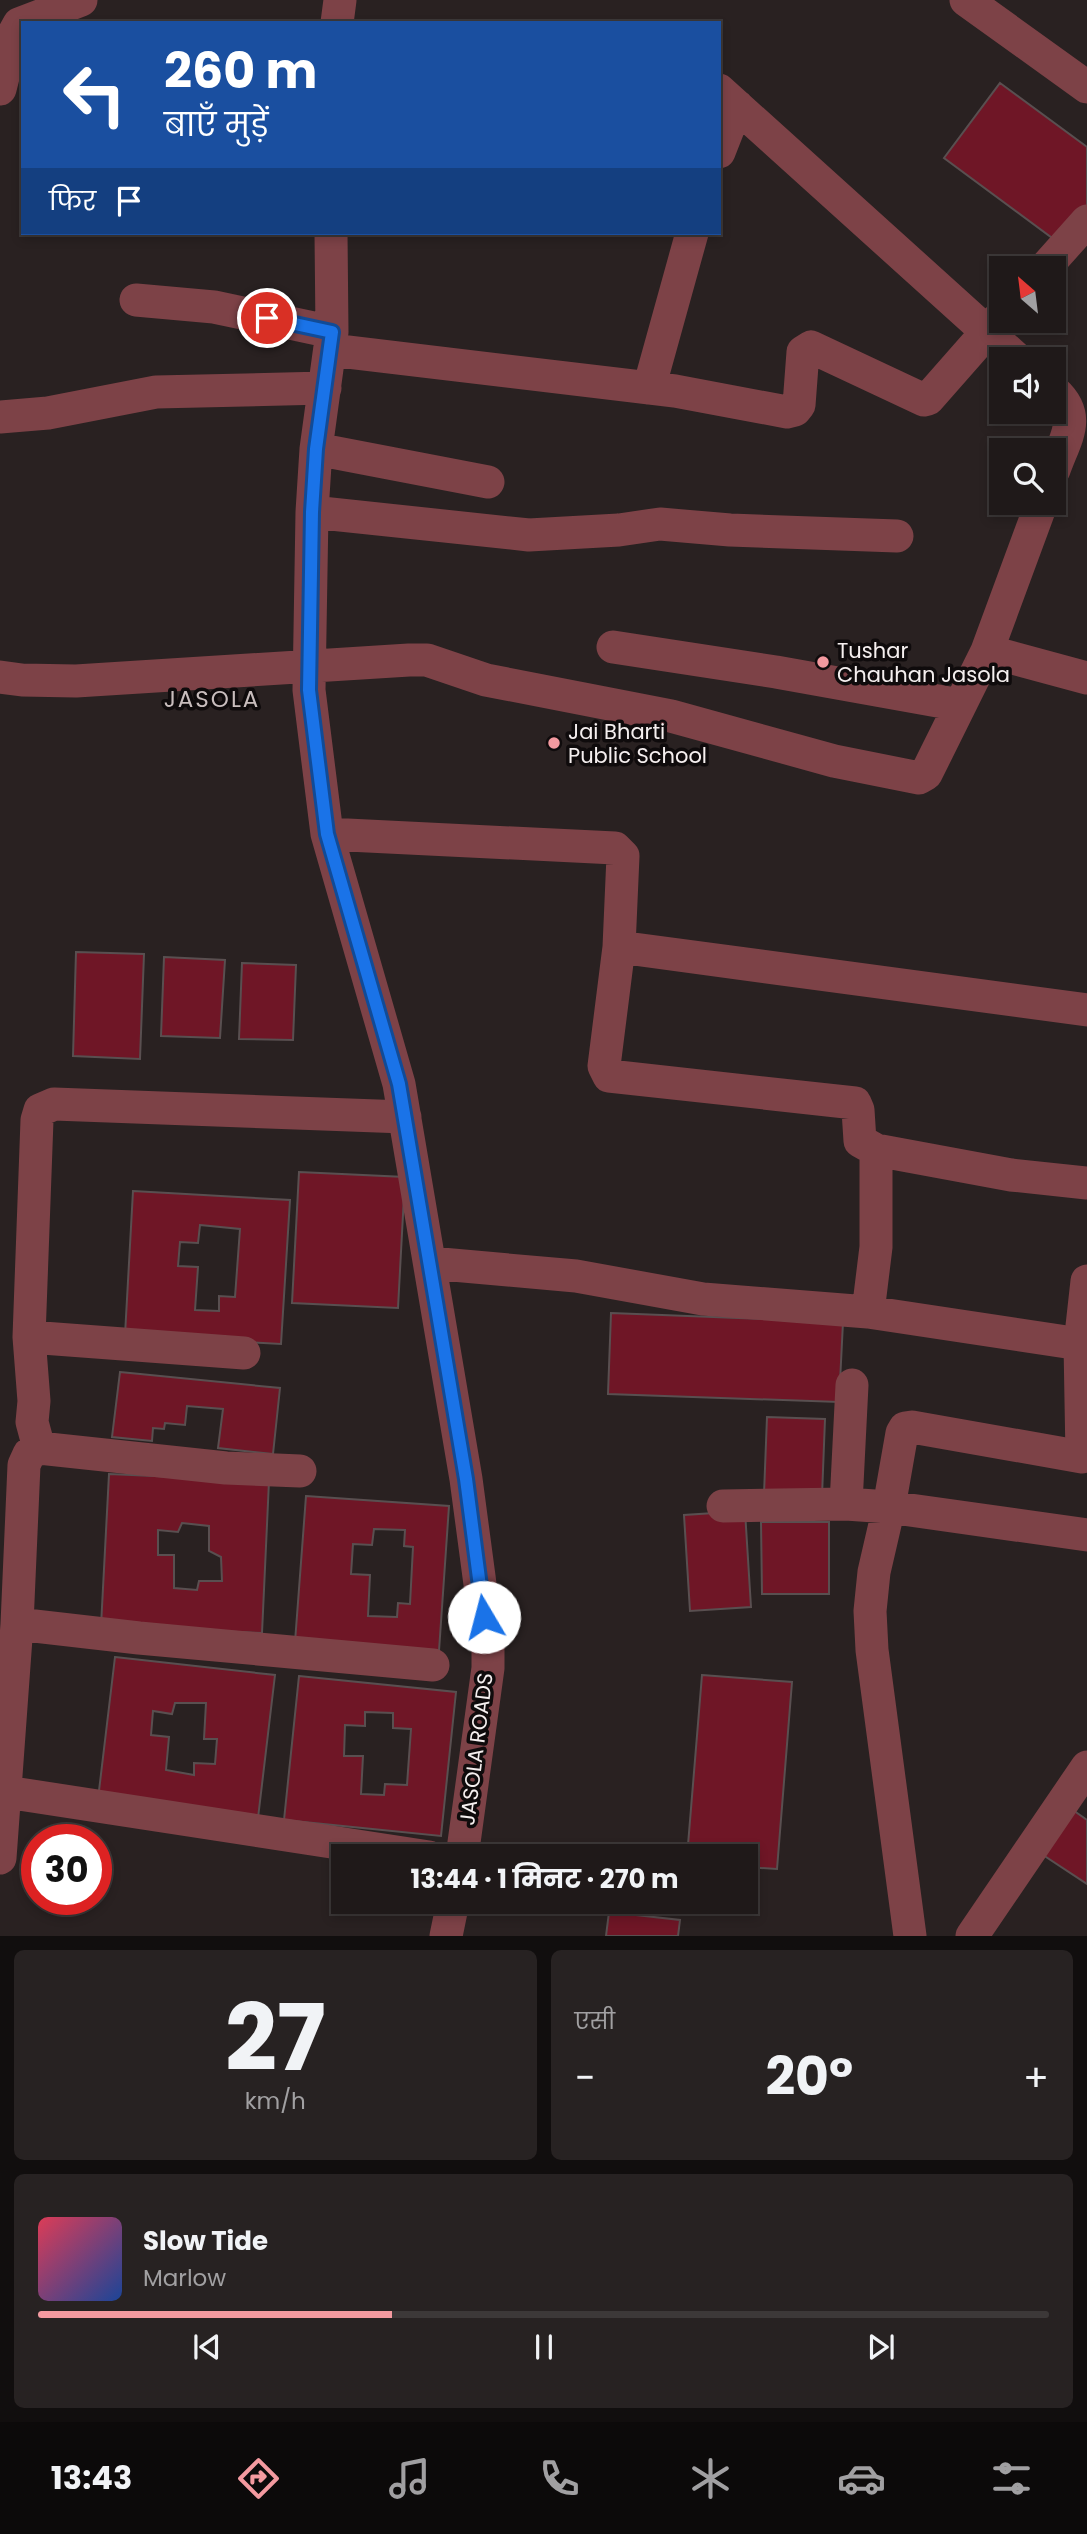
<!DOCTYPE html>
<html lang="hi">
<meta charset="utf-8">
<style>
:root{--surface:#1f1919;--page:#272222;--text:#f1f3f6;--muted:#a1a0a2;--line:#3c3838;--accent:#f49aa0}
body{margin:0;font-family:Poppins,"Noto Sans Devanagari",sans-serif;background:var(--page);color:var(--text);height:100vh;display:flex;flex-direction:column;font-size:26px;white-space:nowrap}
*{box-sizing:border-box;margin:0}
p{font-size:23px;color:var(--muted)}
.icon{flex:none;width:38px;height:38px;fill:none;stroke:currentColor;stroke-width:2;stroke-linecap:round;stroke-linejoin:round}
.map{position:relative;height:1936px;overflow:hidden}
.panel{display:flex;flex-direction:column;gap:14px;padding:14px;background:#110e0e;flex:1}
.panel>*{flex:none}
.banner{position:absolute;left:21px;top:21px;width:700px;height:214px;border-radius:0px;box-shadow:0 4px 10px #0003,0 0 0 2px var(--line);background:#1a4fa0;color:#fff;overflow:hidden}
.needle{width:46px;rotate:332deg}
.buttons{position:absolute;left:989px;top:256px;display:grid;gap:14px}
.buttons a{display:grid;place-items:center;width:77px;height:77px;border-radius:0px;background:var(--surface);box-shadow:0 4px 10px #0003,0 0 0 2px var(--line);font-size:35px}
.speed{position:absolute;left:21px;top:1824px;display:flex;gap:14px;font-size:35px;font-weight:700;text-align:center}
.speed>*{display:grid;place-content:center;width:91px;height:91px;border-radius:50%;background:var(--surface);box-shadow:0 4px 10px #0003,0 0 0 2px var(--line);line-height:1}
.speed .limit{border:10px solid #d22;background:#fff;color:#111}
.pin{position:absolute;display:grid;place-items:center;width:60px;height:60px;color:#fff;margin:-30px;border:4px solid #fff;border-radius:50%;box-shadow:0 2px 7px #0007}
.me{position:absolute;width:77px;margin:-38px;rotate:352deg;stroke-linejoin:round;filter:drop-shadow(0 0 5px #0008)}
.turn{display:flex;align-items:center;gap:24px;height:147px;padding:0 28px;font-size:32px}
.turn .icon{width:91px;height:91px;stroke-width:2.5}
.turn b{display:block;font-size:49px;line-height:60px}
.then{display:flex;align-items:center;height:66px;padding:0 28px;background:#0003;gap:14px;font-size:26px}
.big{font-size:52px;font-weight:700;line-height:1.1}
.panel .widget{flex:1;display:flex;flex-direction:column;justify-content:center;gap:10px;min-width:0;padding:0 24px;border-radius:10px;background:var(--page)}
.panel .dial{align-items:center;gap:0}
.dial b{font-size:91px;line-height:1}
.song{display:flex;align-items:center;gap:21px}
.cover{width:84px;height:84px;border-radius:10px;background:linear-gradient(135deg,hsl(350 70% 55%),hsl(220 70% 35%))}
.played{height:7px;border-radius:4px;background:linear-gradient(90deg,var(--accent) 35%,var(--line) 35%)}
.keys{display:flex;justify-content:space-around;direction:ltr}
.heat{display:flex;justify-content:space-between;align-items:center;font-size:38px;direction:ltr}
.panel .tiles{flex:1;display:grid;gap:14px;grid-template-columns:1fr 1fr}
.widget:last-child{grid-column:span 2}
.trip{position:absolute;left:331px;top:1844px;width:427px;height:70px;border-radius:0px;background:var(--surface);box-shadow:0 4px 10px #0003,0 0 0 2px var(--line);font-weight:700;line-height:70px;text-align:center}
.tab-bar{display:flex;height:112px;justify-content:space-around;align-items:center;background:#0c0a0a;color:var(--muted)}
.tab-bar .icon{width:49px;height:49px}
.tab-bar .active{color:var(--accent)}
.tab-bar b{font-size:32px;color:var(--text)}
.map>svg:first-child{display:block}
</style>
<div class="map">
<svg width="1087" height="1936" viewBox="0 0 1087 1936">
<rect width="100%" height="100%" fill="#292121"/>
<path fill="#6f1626" stroke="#594f50" stroke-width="2" fill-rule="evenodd" d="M1000,83L1087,147V206L1059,243L944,158Z
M76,952L144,954L140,1059L73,1056Z
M164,957L225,960L220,1038L161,1036Z
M242,963L296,965L293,1040L239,1039Z
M299,1172L405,1177L398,1308L292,1303Z
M133,1191L290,1200L281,1344L125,1335ZM200,1225L240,1229L235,1297L219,1296V1311L195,1310L198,1267L178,1266L180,1242L198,1243Z
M611,1313L843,1322L839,1402L608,1394Z
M120,1372L280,1388L273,1454L218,1448L223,1409L187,1406L185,1425L165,1423L164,1429L153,1428L152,1441L112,1437Z
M767,1417L825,1419L822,1496L764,1494Z
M109,1474L269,1481L262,1633L101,1626ZM182,1523L209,1526V1551L221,1557L222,1581H199L197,1590L174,1588V1555H158V1530L178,1532Z
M306,1496L449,1506L439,1651L295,1642ZM374,1529L405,1530L404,1546L413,1547L410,1604L398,1603L397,1617L368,1616L370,1575L351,1574L353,1544L372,1545Z
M745,1511L751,1607L690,1611L684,1515Z
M761,1522H829V1594H762Z
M115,1657L275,1675L258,1818L98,1799ZM175,1703H206L204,1739H217L215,1764L194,1763V1775L166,1770L169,1737L151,1735L153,1711L172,1714Z
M702,1675L792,1682L777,1869L746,1867V1857H687Z
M299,1676L456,1692L441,1836L284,1820ZM365,1712L393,1713V1728L411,1729L407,1785L385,1784L384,1795L361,1794L363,1756H344L345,1725L365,1726Z
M1070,1808L1087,1820V1884L1040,1853Z
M609,1912L680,1920L678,1936H606Z"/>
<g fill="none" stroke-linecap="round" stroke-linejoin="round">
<path stroke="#7d4247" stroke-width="33" d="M966,0L1087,87
M337,23L340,0
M0,89L14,33L19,24L81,0
M719,90L1017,359
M719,152L737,106
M331,233L332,332L316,449L312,512L309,690L327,834L399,1084L466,1479L488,1644V1668L462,1857
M1045,268L1087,221
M136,300L214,307L332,332
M331,350L675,391L787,412L795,410L799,405L803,352L811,347L924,400L928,399L1001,316
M649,388L692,233
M1054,391C1083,417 1065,438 1054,470
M0,417L48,413L156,392L325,388
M316,449L488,482
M312,512L529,535L619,530L660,524L730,530L897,536
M613,647L776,672L960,705
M987,651L1087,678
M0,677L22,680L76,681L409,660H427L486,680L671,716L834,761L919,778L926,774L987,651L1042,502
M327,834L615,848L623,856L619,947L604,1066L609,1076L855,1103L858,1110L860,1141L876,1150L1011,1175L1087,1183
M619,947L1087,1010
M430,1263L576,1276L703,1299L868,1312L1080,1344L1082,1457L912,1427L905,1428L902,1433L889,1507L874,1572L870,1611L872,1650L910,1936
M1087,1281L1080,1344L1087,1345
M868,1312L876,1247V1150
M29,1337L244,1353
M39,1448L32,1422L34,1401L29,1337L37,1120L40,1110L54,1104L405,1117
M846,1504L852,1385
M723,1506L846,1504L889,1507L1087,1535
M17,1624L139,1638L433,1665
M6,1792L429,1857
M0,1858L17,1624L24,1465L29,1454L39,1448L226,1468L300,1471
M446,1936L453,1902
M972,1936L1087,1767"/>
</g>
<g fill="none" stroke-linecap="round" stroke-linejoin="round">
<g stroke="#114b97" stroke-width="18">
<path id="route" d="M267,318L332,332L316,449L312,512L309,690L327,834L399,1084L466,1479L484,1617"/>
</g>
<use href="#route" stroke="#1a73e8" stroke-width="12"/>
</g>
<g fill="#f49aa0" stroke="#0f0b0c" stroke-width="2.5">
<circle cx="823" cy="662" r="7"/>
<circle cx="554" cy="743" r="7"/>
</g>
<g text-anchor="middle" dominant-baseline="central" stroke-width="7" stroke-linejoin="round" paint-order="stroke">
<g font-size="21" fill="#f5efef" stroke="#0f0b0c" text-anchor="start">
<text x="837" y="650">Tushar<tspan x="837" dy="24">Chauhan Jasola</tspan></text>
<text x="568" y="731">Jai Bharti<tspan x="568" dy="24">Public School</tspan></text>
</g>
<g font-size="21" fill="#f5efef" stroke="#0f0b0c">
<text transform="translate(476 1749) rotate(-83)">JASOLA ROADS</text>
</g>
<g font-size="23" letter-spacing="2" fill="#c8bdbd" stroke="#0f0b0c">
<text x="212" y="699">JASOLA</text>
</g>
</g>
</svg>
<div class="buttons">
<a><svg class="needle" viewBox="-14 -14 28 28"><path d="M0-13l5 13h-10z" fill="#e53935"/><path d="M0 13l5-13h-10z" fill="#a1a0a2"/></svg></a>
<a><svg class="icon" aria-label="sound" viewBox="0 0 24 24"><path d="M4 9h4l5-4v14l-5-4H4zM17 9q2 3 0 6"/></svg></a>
<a><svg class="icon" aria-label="search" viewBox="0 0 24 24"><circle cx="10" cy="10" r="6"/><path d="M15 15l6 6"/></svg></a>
</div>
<div class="speed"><div class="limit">30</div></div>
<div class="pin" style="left:267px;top:318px;background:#d93025"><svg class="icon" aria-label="arrive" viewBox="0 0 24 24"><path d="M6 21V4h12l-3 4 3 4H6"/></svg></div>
<svg class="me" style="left:484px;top:1617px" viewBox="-20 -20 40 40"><circle r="19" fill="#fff"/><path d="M0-13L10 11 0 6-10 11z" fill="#1a73e8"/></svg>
<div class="trip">13:44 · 1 मिनट · 270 m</div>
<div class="banner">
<div class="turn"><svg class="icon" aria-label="left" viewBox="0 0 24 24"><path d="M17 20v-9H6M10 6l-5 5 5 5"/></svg><div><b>260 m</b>बाएँ मुड़ें</div></div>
<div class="then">फिर<svg class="icon" aria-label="arrive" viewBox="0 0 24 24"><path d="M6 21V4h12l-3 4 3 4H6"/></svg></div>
</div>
</div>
<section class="panel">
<div class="tiles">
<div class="widget dial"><b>27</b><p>km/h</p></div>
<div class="widget"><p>एसी</p>
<div class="heat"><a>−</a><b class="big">20°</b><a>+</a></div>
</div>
<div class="widget">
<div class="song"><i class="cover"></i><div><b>Slow Tide</b><p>Marlow</p></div></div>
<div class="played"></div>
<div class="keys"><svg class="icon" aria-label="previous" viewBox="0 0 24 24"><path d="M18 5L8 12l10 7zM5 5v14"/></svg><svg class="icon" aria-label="pause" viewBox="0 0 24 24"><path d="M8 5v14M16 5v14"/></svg><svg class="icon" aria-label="next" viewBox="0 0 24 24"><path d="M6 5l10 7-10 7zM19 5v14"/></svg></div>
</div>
</div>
</section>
<nav class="tab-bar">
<b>13:43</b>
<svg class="icon active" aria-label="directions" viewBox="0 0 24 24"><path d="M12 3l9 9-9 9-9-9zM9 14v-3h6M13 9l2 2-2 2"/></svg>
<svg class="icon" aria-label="music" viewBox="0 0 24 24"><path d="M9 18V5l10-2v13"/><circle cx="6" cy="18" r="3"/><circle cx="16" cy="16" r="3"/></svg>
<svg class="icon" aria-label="phone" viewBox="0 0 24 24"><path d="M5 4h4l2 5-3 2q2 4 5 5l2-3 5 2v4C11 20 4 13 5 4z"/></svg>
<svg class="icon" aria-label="climate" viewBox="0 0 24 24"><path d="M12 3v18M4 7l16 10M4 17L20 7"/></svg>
<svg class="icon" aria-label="car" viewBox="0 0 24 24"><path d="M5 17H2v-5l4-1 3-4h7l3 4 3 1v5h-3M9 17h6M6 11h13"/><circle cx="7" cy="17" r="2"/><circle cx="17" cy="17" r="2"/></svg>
<svg class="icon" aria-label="filters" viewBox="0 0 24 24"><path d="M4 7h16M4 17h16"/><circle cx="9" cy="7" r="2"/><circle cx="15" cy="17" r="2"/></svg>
</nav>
